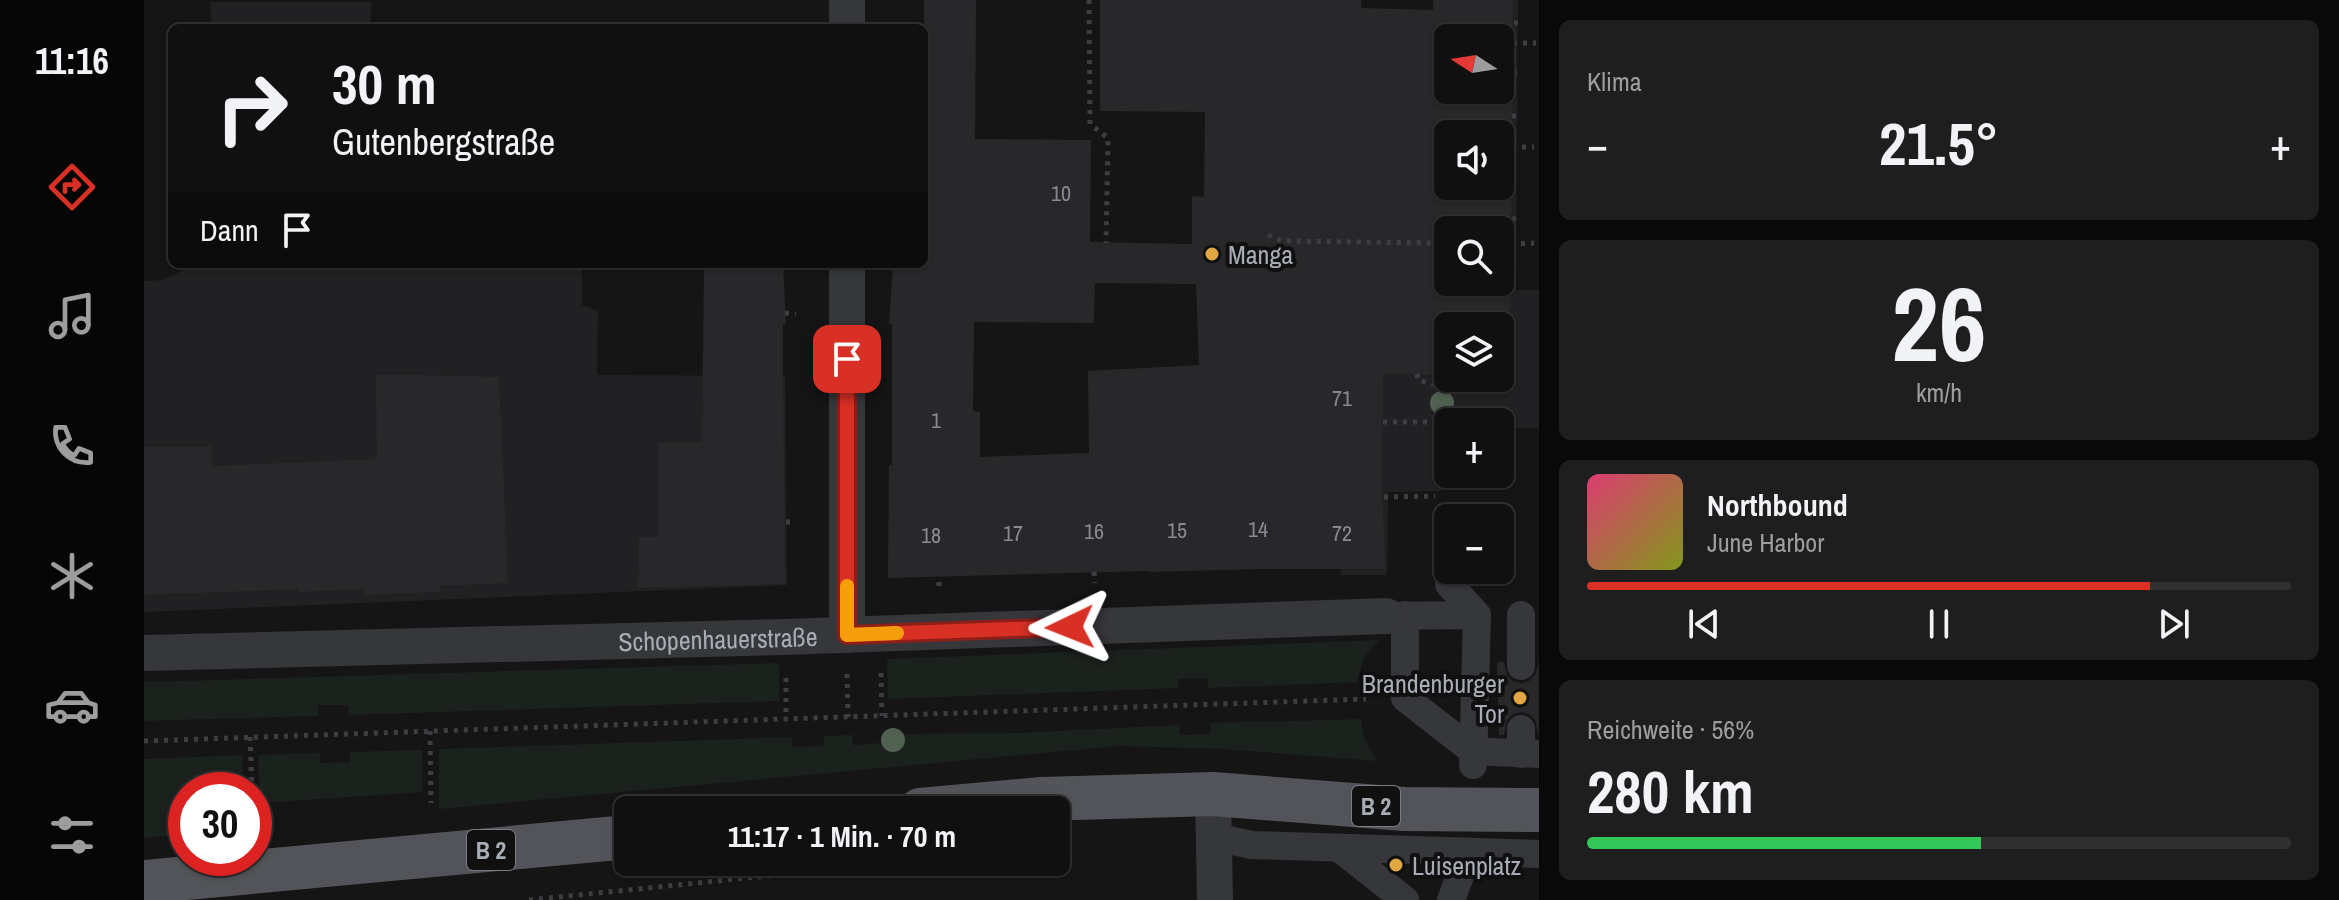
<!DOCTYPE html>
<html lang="de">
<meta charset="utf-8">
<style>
:root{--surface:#101010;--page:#1e1e1e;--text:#f1f3f6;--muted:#9c9d9f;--line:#303030;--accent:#d93025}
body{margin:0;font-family:"Archivo Narrow",sans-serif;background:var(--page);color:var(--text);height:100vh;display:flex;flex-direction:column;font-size:30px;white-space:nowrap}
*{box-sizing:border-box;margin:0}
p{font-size:26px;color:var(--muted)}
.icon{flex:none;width:44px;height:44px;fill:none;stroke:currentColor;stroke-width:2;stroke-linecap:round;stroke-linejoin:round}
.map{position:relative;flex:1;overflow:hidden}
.side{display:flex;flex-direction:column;gap:20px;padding:20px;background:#090909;width:800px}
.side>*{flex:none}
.guide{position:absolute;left:24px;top:24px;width:760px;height:244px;border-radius:12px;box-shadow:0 2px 6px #0004,0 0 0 2px var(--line);background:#101010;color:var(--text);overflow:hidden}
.needle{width:52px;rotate:282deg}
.controls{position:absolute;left:1290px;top:24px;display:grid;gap:16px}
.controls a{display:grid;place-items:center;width:80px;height:80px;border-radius:12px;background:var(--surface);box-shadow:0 2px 6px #0004,0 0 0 2px var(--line);font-size:40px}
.speed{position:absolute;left:24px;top:772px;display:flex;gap:16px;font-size:40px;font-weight:700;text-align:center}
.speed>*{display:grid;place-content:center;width:104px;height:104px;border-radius:50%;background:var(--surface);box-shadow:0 2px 6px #0004,0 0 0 2px var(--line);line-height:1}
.speed .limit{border:12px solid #d22;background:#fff;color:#111}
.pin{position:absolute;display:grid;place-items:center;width:68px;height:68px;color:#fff;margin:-34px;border-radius:16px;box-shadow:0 4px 12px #0006}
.me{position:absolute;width:88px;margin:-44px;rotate:268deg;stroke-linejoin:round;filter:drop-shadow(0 0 6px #0008)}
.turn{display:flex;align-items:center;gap:28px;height:168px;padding:0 32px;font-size:36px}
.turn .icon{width:104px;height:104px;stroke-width:2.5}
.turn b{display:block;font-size:56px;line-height:68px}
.then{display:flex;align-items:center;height:76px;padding:0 32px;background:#0003;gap:16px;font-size:30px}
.big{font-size:60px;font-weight:800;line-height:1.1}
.side .widget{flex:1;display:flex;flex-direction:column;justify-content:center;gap:12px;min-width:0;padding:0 28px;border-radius:12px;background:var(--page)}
.side .dial{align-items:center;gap:0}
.dial b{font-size:104px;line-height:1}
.song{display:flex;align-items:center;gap:24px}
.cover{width:96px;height:96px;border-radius:12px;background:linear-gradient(135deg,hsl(340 70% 55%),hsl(70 70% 35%))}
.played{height:8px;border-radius:4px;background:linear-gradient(90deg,var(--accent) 80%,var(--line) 80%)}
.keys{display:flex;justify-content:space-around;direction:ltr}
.heat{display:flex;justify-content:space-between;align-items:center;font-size:44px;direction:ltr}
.charge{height:12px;border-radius:6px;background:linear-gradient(90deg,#34c759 56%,var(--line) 0)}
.trip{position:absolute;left:470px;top:796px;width:456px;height:80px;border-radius:12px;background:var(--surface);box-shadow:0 2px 6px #0004,0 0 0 2px var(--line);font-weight:800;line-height:80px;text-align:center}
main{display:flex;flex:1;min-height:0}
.dock{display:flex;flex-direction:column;width:144px;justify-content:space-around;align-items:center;background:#060606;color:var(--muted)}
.dock .icon{width:56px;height:56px}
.dock .on{color:var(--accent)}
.dock b{font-size:36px;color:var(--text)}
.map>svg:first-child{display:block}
</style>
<main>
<nav class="dock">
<b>11:16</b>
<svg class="icon on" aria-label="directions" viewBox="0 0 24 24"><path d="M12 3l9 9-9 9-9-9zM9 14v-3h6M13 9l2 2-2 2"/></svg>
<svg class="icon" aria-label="music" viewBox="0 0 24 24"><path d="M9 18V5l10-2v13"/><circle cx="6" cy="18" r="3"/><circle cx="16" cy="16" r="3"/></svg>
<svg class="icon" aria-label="phone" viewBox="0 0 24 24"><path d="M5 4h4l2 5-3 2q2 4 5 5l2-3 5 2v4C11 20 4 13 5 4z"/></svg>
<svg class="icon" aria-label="climate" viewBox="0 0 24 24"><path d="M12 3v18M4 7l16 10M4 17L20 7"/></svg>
<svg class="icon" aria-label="car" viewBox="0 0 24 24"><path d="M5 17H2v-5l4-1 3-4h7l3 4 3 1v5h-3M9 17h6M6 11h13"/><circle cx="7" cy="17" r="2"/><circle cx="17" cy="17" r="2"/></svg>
<svg class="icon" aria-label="filters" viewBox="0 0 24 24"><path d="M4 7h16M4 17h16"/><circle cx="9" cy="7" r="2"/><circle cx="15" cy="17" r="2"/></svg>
</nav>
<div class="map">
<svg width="1395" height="900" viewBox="0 0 1395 900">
<rect width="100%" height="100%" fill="#151516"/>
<path fill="#212123" d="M1346,0H1374L1372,290H1395V428H1356V422H1304V428L1298,429L1297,491L1244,492L1243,575H1197L1198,357H1304V378H1356V38Z
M66,2H227L226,28H67Z
M82,264H438V305L454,311L453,375L641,376L643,585L0,612V281L18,280L51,265Z"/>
<path fill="#1b211c" d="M1235,640L1220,657L1213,682L1064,688V678L1034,679V688L744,699L743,659Z
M635,663V701L205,715L204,705H175L174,716L0,721V682Z
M1217,719C1218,736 1223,747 1234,761L1079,749L975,746L295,809V749L648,737L649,747L679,746L680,736L708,735L709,745L739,743V734L872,733L1035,725L1036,735L1066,734V723Z
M278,750L279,792L116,803L114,755L176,753V763L206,762V752Z
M98,755L99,790H42V834L0,838V759Z"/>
<path fill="#28282a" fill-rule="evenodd" d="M780,0H832L831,139L947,140L946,242L1048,244V196L1060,197L1061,112L956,111V0H1217V8L1289,10V0H1369L1366,376H1356V326H1304V375L1239,373L1238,486L1241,569H1115L1003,572V571L744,578L745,465H748V324H745L749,264H780ZM1304,38H1356V90H1304ZM1304,134H1356V186H1304ZM1304,230H1356V282H1304ZM951,283L1052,284L1055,365L944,371L945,453L836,457V412L829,411L830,322L950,323Z
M560,264H639L642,324H639V375L641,584L494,588L495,537H514V443L558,442Z
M232,374L355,377L364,583L296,586V592L221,595L220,589L154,592V589L0,595V447L67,446L69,466L233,459Z
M1353,662H1360L1363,675L1369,681L1378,683L1385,681L1391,675L1395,662V737L1391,720L1385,714L1378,712L1369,714L1363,720L1360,735H1355Z"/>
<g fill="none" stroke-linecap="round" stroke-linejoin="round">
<path stroke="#3c3e42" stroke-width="5" stroke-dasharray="4 6" stroke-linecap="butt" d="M945,0L946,124L964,138L962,243
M1370,23H1377
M1369,43H1392
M1369,73L1377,72
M1368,116H1376
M1368,147H1390
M1368,176H1375
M1368,219H1375
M1124,235L1138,241L1287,243
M1367,244L1390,243
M1134,258L1138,241
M1367,265H1375
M641,313L652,314
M1367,349H1374
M1273,374L1274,380L1292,385
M1239,422H1291
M1240,497L1291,496
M642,522H651
M950,572L951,583
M795,586V577
M737,673L738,716
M703,674L704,717
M642,678V719
M286,731L287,803
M106,737L108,790
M0,741L1222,699
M385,900L763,862"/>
<path stroke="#36373b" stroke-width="28" d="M1305,584L1333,615L1329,765
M1261,615V698L1329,751L1395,754
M1377,615V666
M1242,616L1333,615
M1377,729V754
M1070,837L1108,845L1395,854
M1195,848L1261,900
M1307,900L1325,852"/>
<g stroke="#36373b" stroke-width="36">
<path d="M703,28V0"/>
<path d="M703,635V264"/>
<path id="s1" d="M0,653L641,637L1242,616"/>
<path d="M1069,794L1071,900"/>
</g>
<path stroke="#525459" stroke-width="44" d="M776,810L898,799L1069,794L1260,809L1395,810
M0,882L484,837"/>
</g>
<g fill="#506051">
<circle cx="1298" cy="403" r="12"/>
<circle cx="749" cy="740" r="12"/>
</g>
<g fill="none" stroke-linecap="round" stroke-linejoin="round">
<g stroke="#8d1f18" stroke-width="20">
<path id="route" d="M703,359V635L926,627"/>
</g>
<use href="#route" stroke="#d93025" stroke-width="14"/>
<path stroke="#f59e0b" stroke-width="14" d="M703,586V635L753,633"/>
</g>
<g fill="#e1a742" stroke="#101011" stroke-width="3">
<circle cx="1068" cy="254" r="8"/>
<circle cx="1376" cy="698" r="8"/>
<circle cx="1252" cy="865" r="8"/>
</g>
<g text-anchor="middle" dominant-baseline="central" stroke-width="8" stroke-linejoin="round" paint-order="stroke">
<g font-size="22" fill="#878a92">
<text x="917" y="193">10</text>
<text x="1198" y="398">71</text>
<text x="792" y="420">1</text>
<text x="1114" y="529">14</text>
<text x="1033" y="530">15</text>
<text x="950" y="531">16</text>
<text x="869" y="533">17</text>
<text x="1198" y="533">72</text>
<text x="787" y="535">18</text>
</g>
<g fill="#101011" stroke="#7a7d84" stroke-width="2">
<rect x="1208" y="786" width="48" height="40" rx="6"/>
<rect x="323" y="830" width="48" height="40" rx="6"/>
</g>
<g font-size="24" font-weight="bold" fill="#a8acb5">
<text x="1232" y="806">B 2</text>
<text x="347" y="850">B 2</text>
</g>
<g font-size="26" fill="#a8acb5" stroke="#101011" text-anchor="start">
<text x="1084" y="254">Manga</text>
<text x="1360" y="683" text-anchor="end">Brandenburger<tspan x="1360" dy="30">Tor</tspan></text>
<text x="1268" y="865">Luisenplatz</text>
</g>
<g font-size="26" fill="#a8acb5" stroke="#101011">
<text stroke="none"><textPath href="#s1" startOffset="574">Schopenhauerstraße</textPath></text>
</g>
</g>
</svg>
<div class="controls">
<a><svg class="needle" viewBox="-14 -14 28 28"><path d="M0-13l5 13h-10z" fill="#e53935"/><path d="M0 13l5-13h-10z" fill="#9c9d9f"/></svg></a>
<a><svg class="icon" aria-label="sound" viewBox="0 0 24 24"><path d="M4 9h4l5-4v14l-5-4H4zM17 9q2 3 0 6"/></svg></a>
<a><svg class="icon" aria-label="search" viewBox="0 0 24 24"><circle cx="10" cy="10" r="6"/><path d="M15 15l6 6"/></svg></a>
<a><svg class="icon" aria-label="layers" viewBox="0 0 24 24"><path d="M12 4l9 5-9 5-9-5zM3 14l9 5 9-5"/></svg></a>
<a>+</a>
<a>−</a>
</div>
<div class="speed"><div class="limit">30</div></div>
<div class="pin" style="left:703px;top:359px;background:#d93025"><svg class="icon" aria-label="arrive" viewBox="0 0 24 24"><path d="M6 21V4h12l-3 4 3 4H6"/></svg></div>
<svg class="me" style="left:926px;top:627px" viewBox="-20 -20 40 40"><path d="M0-17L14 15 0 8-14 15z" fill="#d93025" stroke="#fff" stroke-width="4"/></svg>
<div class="trip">11:17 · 1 Min. · 70 m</div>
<div class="guide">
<div class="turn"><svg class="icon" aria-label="right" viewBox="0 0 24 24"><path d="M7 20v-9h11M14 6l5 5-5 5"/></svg><div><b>30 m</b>Gutenbergstraße</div></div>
<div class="then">Dann<svg class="icon" aria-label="arrive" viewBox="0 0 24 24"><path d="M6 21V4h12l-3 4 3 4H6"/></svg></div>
</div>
</div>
<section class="side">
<div class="widget"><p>Klima</p>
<div class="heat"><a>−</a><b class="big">21.5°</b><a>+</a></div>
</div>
<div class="widget dial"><b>26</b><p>km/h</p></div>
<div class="widget">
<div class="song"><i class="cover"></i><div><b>Northbound</b><p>June Harbor</p></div></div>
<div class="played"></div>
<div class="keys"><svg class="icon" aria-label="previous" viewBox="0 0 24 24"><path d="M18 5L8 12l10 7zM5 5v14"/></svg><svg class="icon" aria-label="pause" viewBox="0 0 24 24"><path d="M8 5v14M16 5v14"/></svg><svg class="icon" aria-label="next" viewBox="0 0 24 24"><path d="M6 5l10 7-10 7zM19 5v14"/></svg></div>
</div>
<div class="widget"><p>Reichweite · 56%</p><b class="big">280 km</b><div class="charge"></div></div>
</section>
</main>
